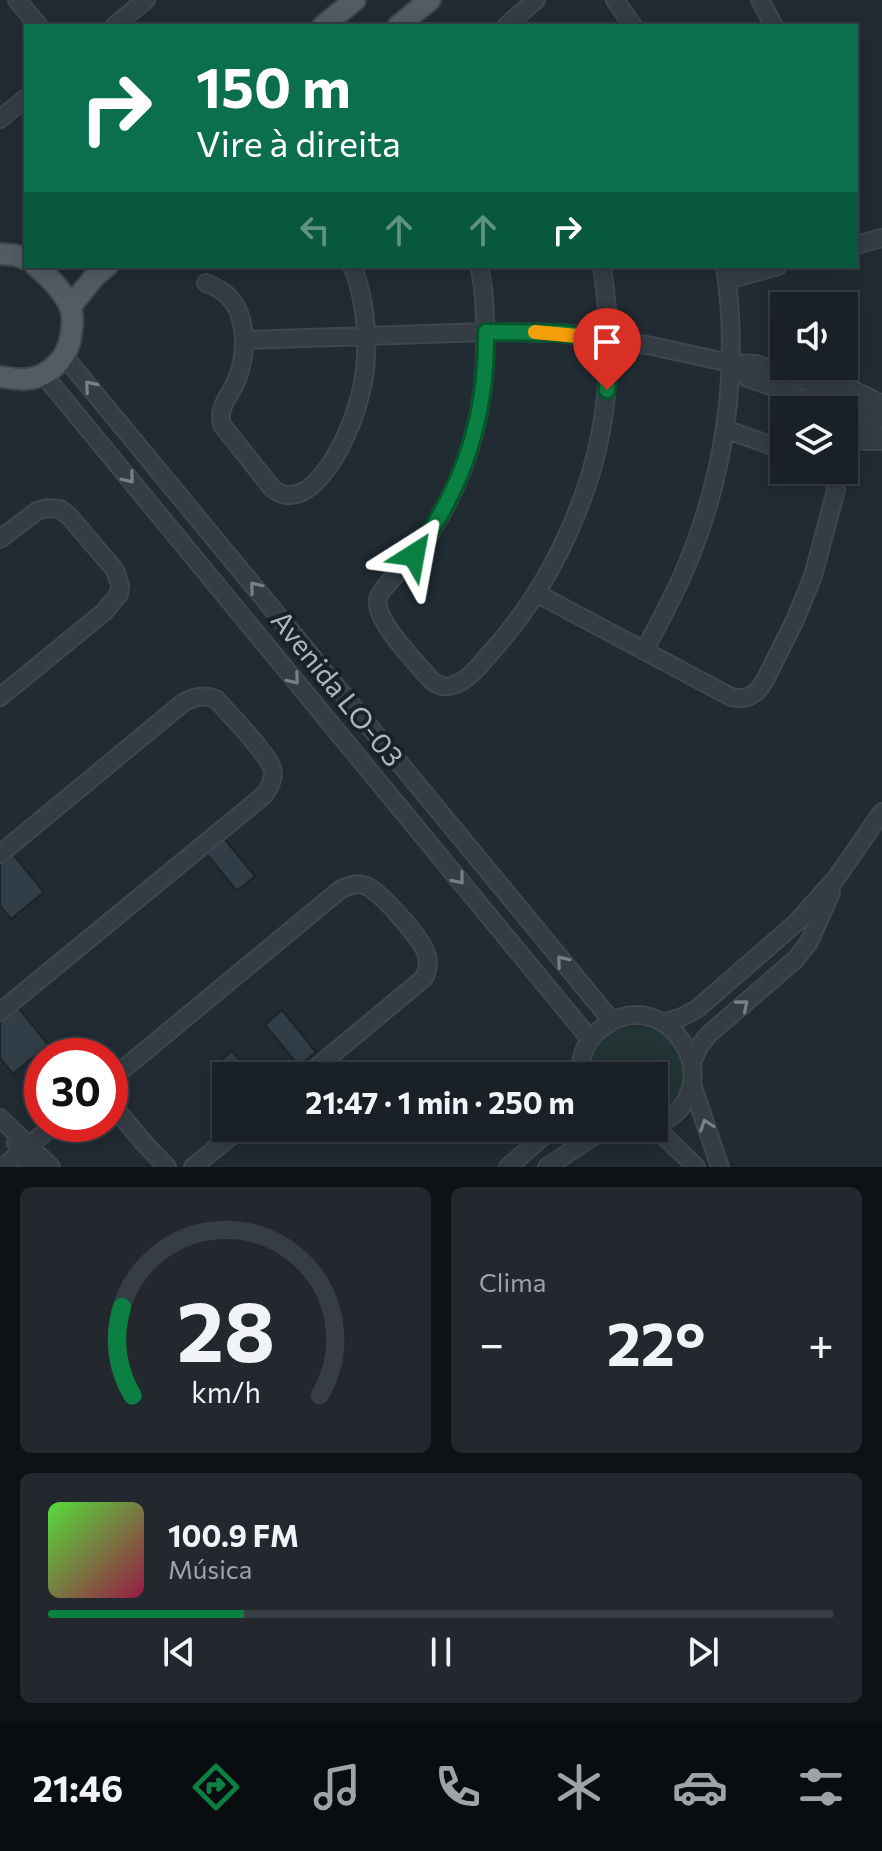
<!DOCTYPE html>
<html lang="pt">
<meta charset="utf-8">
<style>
:root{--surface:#192026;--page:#22282e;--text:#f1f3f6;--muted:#9fa3a7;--line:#373e43;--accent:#0b8043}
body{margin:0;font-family:Commissioner,sans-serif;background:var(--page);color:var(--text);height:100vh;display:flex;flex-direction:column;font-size:30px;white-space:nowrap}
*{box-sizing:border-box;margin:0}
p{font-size:26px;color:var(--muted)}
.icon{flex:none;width:44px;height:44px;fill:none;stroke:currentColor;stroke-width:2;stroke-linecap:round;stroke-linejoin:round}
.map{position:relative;height:1167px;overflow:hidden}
.details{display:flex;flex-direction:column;gap:20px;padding:20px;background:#0e1215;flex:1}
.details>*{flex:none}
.guide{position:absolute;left:24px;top:24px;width:834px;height:244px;border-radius:0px;box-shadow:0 4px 20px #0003,0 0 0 2px var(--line);background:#0b6e4f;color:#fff;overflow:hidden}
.buttons{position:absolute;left:770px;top:292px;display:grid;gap:16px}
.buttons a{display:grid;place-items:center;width:88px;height:88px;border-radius:0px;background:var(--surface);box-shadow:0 4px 20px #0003,0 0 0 2px var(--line);font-size:40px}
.speed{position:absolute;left:24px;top:1038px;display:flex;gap:16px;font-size:40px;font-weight:700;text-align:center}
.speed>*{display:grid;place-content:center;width:104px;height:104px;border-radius:50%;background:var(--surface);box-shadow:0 4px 20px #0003,0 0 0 2px var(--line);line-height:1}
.speed .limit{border:12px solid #d22;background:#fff;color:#111}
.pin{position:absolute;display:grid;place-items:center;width:68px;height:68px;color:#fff;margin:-82px -34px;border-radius:50% 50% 50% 0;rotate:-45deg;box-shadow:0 0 8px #0007}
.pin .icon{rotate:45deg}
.me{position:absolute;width:88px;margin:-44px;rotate:34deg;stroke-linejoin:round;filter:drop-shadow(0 0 6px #0008)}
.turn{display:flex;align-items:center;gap:28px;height:168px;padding:0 40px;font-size:36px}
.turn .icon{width:104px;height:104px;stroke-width:2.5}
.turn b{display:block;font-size:56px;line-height:68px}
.lanes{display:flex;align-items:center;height:76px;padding:0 40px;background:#0003;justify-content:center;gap:40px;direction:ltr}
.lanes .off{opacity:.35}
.big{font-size:60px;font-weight:700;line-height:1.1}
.details .tile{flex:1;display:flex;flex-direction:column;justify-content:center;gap:12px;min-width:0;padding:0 28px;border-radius:12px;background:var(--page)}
.details .dial{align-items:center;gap:0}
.dial svg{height:208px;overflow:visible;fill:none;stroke:var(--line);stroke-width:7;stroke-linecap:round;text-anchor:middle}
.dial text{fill:var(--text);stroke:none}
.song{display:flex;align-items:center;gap:24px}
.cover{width:96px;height:96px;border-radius:12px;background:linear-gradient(135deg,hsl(110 70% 55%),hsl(340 70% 35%))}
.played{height:8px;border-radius:4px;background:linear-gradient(90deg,var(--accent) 25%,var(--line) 25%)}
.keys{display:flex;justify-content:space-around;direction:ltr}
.heat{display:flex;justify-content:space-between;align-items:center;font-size:44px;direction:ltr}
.details .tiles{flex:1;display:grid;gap:20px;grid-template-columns:1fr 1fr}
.tile:last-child{grid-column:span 2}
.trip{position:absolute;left:212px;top:1062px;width:456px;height:80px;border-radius:0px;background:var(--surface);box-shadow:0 4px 20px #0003,0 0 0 2px var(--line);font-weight:700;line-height:80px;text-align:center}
.dock{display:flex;height:128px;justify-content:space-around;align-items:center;background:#0a0d0f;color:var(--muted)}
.dock .icon{width:56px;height:56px}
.dock .current{color:var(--accent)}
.dock b{font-size:36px;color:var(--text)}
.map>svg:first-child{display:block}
</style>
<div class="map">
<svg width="882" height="1167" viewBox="0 0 882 1167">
<rect width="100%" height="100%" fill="#212b33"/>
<path fill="#233434" d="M634,1026C667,1027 697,1059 681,1093C675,1106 665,1112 654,1119V1076H588C590,1048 606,1030 634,1026Z"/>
<path fill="#313d47" stroke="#1c242a" stroke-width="2" d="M222,836L255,876L237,891L204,851Z
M12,853L44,892L11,919L0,906V863Z
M17,1006L48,1045L13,1074L0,1058V1020Z
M282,1010L316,1052L299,1066L265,1025Z
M232,1051L252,1076H226V1081L214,1066Z"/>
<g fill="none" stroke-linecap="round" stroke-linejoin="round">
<g stroke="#3e464e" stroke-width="20">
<path id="minor" d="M17,0L39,26
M615,0L633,26
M760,0L774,26
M114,26L146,0
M506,26L536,0
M0,119L26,98
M856,245L882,238
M479,266C484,285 485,307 485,327C488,405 470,471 428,537C419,550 379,590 378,599C374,621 417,663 431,680C437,685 445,688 453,685C466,682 478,668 486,658C526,615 558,562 579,507C589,483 596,457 601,431C611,377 610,320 602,266
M727,280L778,266
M206,283C214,286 222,290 228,296C248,316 247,354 237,379C231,395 217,406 222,425L272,488C311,520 349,435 357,406C362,391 365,374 366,358C367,328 364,294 352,266
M244,340L486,332L561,333L647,345L730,363L756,364L803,380L843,385L882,404
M64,356L612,1021
M730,363L748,378L794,395L813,410
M43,374L590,1039
M815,386L882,419
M844,419L882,437
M725,429L784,450
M844,432L863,441H882
M0,539L37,511L47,508L60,509L69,516L115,570L120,585L119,594L104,612L0,697
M536,593L731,697C748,701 758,694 766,678L795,620L813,576L836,490L834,478L827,470
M645,650C659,622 674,596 686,567C726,473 740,367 725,266
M0,854L184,702C195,697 204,694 216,699C228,713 272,757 273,772C273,782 269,789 263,796L0,1012
M663,1023L682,1017L697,1009L797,922L837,877L882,812
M692,1062L700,1045L709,1034L796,959L809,942L831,893
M580,1076C580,1057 586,1039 602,1028C668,977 738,1092 654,1126
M110,1080L341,889C349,886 357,882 366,886C379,890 422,939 426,953C429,961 428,970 424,978L306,1076
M692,1084L720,1167
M110,1102L144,1143L167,1167
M0,1118L51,1167
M654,1126L696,1167
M625,1128H648
M16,1143L30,1167
M3,1167L55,1124
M193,1167L241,1128
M508,1167L553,1128
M547,1167L595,1135L608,1128"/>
</g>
<g stroke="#3e464e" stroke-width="24">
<path id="major" d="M323,26L355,0
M398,26L430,0
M0,254L15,255L26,259
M70,307L95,276L107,266
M0,377C6,377 13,379 19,379C45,381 68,360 71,335C72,327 74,318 71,310C66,293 49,277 36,266"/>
</g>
<use href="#minor" stroke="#353d44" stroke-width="16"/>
<use href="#major" stroke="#535c64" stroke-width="20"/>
</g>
<defs><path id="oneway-chevron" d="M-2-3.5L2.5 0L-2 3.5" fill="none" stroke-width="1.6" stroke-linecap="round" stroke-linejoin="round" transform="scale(2)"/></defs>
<g stroke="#788189">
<use href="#oneway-chevron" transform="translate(90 386) rotate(-130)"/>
<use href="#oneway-chevron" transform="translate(129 478) rotate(51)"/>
<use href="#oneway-chevron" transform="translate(255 587) rotate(-129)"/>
<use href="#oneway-chevron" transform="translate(294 679) rotate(51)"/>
<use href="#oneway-chevron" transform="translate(459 879) rotate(51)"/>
<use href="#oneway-chevron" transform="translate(562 961) rotate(-129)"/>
<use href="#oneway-chevron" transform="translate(743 1005) rotate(-40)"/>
<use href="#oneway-chevron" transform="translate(706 1125) rotate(-109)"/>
</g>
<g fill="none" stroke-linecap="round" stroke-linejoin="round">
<g stroke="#07532c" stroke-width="20">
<path id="route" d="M414,555C464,487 487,416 486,332L561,333L608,339L607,390"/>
</g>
<use href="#route" stroke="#0b8043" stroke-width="14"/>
<path stroke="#f59e0b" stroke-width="14" d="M535,332L608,339V349"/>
</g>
<g text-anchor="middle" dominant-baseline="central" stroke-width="8" stroke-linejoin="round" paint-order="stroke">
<g font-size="28" fill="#afb8c1" stroke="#1a2228">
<text transform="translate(338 688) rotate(51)">Avenida LO-03</text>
</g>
</g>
</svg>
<div class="buttons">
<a><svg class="icon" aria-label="sound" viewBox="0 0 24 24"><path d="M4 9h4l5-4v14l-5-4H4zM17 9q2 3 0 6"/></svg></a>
<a><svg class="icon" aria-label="layers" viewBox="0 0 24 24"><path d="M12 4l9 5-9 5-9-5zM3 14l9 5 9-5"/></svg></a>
</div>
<div class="speed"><div class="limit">30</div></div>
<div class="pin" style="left:607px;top:390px;background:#d93025"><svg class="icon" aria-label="arrive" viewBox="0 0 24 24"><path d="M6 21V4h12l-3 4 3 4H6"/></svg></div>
<svg class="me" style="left:414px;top:555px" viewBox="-20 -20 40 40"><path d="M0-17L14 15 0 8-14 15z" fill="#0b8043" stroke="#fff" stroke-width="4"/></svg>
<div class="trip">21:47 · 1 min · 250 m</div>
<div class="guide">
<div class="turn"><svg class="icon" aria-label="right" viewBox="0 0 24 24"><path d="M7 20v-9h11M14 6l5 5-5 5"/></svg><div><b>150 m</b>Vire à direita</div></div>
<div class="lanes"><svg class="icon off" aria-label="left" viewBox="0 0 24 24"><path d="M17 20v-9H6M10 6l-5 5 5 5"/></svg><svg class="icon off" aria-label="ahead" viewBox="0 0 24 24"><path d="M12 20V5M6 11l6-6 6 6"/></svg><svg class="icon off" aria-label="ahead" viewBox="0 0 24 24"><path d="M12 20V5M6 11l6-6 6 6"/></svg><svg class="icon" aria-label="right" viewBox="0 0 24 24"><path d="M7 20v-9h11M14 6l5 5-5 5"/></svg></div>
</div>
</div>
<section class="details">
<div class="tiles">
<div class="tile dial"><svg viewBox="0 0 100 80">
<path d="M14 69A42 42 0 1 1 86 69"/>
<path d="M14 69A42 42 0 0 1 10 35" stroke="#0b8043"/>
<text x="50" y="56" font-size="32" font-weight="700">28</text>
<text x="50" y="72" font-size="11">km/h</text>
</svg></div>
<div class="tile"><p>Clima</p>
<div class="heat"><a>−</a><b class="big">22°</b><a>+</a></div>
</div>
<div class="tile">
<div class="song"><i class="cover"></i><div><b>100.9 FM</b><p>Música</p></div></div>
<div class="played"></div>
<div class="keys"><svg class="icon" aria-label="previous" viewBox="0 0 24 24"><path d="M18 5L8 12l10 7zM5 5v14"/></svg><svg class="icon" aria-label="pause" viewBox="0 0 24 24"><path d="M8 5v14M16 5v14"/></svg><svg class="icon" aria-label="next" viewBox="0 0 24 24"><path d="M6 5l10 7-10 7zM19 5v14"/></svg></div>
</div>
</div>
</section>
<nav class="dock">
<b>21:46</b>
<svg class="icon current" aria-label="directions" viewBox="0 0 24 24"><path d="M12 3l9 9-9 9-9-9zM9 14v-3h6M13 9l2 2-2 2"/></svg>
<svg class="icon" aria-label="music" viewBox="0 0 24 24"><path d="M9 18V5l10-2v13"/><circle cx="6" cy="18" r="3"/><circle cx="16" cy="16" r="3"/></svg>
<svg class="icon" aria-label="phone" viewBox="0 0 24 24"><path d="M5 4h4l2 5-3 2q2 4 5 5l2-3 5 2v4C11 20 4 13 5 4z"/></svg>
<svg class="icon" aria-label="climate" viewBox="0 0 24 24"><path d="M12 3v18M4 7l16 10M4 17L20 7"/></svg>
<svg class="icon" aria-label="car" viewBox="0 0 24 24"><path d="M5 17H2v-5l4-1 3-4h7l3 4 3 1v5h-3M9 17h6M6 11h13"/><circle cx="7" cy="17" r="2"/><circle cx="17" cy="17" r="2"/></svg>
<svg class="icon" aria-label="filters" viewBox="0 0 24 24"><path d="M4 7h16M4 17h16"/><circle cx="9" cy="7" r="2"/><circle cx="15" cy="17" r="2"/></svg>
</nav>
